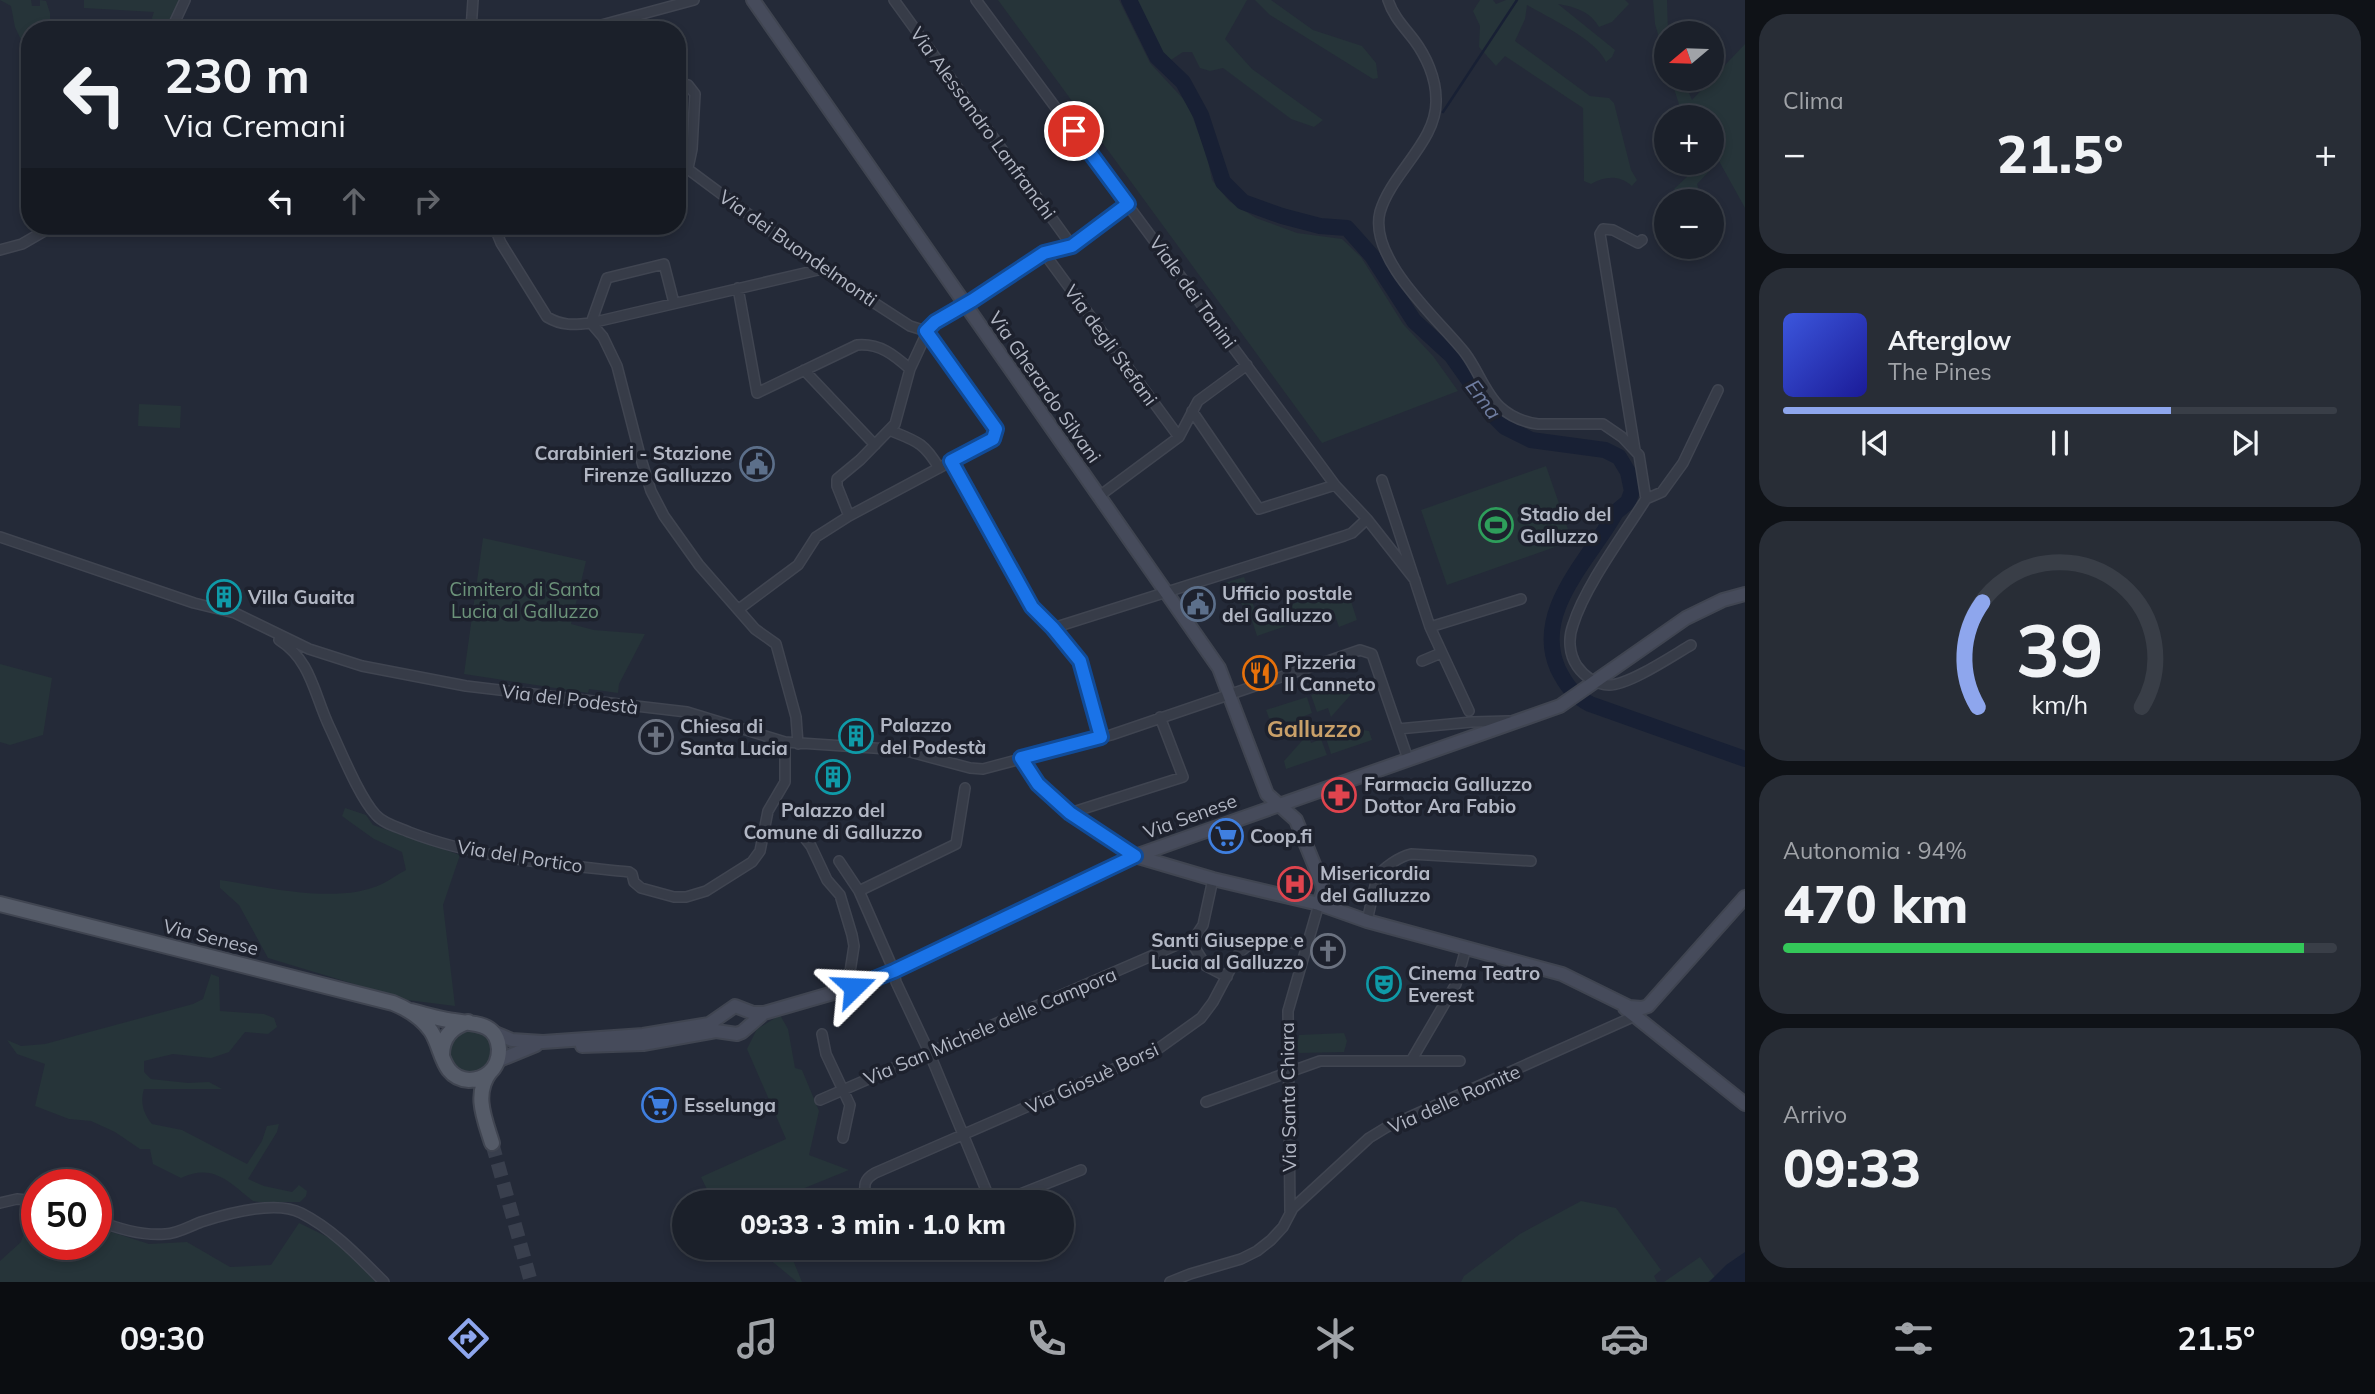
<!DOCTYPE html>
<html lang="it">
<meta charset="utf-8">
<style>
:root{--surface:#1b202a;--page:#282d36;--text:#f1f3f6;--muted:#a0a3a8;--line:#393e47;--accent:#8ea6ed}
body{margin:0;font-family:Mulish,sans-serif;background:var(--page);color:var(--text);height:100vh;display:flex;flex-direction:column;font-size:26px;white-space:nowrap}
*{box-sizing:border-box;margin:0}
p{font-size:23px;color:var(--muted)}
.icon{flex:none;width:38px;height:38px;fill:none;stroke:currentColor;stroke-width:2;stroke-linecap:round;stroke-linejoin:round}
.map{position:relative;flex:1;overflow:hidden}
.drawer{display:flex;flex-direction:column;gap:14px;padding:14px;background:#0f1217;width:630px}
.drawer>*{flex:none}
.banner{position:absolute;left:21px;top:21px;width:665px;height:214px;border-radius:28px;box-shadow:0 4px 10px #0003,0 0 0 2px var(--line);background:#1b202a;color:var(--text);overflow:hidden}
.needle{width:46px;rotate:251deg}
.buttons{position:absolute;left:1654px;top:21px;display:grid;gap:14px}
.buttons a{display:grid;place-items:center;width:70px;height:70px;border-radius:50%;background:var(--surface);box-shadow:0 4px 10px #0003,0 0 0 2px var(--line);font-size:35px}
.speed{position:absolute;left:21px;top:1169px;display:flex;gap:14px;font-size:35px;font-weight:700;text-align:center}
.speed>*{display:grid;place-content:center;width:91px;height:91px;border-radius:50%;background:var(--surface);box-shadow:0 4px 10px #0003,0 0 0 2px var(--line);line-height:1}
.speed .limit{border:10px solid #d22;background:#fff;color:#111}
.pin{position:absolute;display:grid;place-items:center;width:60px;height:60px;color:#fff;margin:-30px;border:4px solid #fff;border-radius:50%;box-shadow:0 2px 7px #0007}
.me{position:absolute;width:77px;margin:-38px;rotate:69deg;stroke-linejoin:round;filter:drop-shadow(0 0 5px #0008)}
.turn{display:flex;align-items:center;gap:24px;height:147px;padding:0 28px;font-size:32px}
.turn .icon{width:91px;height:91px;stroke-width:2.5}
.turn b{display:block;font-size:49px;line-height:60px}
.lanes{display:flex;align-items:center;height:66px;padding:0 28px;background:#0003;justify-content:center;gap:35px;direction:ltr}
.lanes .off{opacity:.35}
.big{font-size:52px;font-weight:800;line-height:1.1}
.drawer .widget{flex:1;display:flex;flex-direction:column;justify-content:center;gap:10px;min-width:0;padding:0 24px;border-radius:28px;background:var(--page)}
.drawer .dial{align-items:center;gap:0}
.dial svg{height:182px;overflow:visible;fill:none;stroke:var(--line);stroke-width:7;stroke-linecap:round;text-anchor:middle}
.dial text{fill:var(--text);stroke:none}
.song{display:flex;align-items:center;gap:21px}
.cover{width:84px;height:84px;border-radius:10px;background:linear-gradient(135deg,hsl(230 70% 55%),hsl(240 70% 35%))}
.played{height:7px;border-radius:4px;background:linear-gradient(90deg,var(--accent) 70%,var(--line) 70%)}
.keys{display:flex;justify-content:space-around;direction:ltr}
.heat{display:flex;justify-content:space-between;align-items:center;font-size:38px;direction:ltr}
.charge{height:10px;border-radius:5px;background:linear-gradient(90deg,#34c759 94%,var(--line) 0)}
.trip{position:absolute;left:672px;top:1190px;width:402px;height:70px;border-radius:35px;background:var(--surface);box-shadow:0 4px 10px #0003,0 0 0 2px var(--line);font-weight:800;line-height:70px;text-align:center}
.tab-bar{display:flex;height:112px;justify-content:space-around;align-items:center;background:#0b0d11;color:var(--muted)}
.tab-bar .icon{width:49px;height:49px}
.tab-bar .on{color:var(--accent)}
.tab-bar b{font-size:32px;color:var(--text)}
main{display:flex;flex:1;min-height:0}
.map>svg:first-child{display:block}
</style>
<main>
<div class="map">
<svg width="1745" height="1282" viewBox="0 0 1745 1282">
<rect width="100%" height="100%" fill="#242a38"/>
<path fill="#263439" d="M0,0H31L32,6H40V0L46,1L50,13V30H30V59L15,27L11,6Z
M84,0H182L169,26L161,27L155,25L152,18L154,12L84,8Z
M998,0H1119L1150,63L1188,104L1207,156L1212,180L1229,201L1256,218L1297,233L1342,239L1361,257L1403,324L1433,356L1458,391L1322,443Z
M1137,0H1247L1225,39L1252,69L1323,120L1314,127L1291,119L1223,68L1210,71L1200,68L1192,52H1183L1171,60L1160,50Z
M1255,0H1271L1313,30L1362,46L1376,63L1378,78L1373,79L1270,15Z
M1480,0H1493L1496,4L1506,0H1625L1629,4L1612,22L1599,27C1590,11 1575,7 1558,4L1615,50L1612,57L1606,62C1596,39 1549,18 1527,5L1525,19L1515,41L1590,96L1609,98L1614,103L1631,170L1637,180L1632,186C1619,175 1606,176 1591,184L1584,181L1583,108L1505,56L1496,66L1479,47L1480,26L1473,11Z
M1653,0H1667L1668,33H1666V61L1655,24Z
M1745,44V208L1719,161L1697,184L1699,191L1682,201L1674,189L1702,163H1712V117H1683L1671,79H1683L1692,100Z
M139,404L181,406L180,428L138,426Z
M1546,466L1572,541L1447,585L1421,510Z
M483,538L586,561L571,624L594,630L645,634L619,684L618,693L589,689L588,693L464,674Z
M1244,577L1257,616L1346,586L1357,620L1339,627L1333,610L1257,636L1250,614L1224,583Z
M0,664L52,678L43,735L10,745L0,742Z
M1352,682L1355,690L1331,717L1328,708L1317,712L1311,695Z
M1307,697L1312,713L1302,717L1305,725L1269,718L1266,710Z
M1334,725L1369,731L1372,740L1331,754L1326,738L1336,734Z
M1308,734L1311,743L1321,739L1327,755L1286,769L1284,761Z
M345,808L366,815L373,825L460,855L443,905L455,1006L407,1000L268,958L239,905L220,888V880C267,887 338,905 382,884C390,880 398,874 406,870L402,852L374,839L346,819L342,816Z
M211,974L219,977L220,1011L264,1014L274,1018L277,1027L268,1034L245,1032L229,1052L211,1058L173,1054L144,1061V1072L151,1079L188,1083L209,1082L222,1089H144C140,1102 143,1113 152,1124L182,1130L247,1164L262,1141L267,1126L279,1124L277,1132L248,1179L264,1186L292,1192L299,1185L307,1191L306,1196L300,1202H259L253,1201C228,1181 213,1163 181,1178L153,1164L150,1149H140L115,1132L91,1121L69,1119L35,1106L45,1064L17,1054L7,1040L21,1046L45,1044L193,1004L203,999Z
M780,1015L788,1029L795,1068L802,1070L819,1111L809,1155L849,1170L770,1202H713L701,1177L786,1139L747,1049L757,1029Z
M449 1051a21 21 0 1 1 42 0a21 21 0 1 1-42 0Z
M1344,1033L1347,1041L1344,1052L1299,1053L1297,1046L1299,1035Z
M1581,1201L1616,1208L1661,1270L1654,1276L1657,1282H1461L1464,1276L1520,1234Z
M32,1209L37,1210V1244H96V1227L149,1244L187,1242L230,1267L271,1265L299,1223L334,1240L376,1282H0V1261L21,1242Z
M756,1248H788L802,1282H797Z
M1700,1257L1715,1277L1708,1282H1664Z"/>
<path fill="#182034" d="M1745,1252V1282H1709L1726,1265Z"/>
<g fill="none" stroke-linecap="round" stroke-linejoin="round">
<path stroke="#182034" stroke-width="2.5" d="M1443,112L1517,0"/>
<path stroke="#182034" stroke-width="16" d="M1129,0L1157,57L1183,82L1201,115L1223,182L1243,202L1282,216L1320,226L1347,228L1372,256L1414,321L1451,355L1494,416L1505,427L1531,440L1605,450L1619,457L1628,472L1632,491L1628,502L1616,512C1591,558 1532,611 1558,669C1566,685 1574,696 1590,704L1745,759"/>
<path stroke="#393f4d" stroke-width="14" stroke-dasharray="14 7" stroke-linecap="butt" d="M492,1143L531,1282"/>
<g stroke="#404551" stroke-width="12">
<path id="street" d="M894,0L1072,246
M976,0L1335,485L1367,519L1415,580
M1388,0C1393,16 1404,27 1414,40C1426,56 1436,78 1436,99C1438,141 1391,173 1380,212C1368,259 1439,320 1465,353C1478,370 1485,393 1500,407C1511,417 1523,422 1538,424H1603L1622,437L1639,455L1646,499C1624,534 1585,586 1573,625C1568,638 1569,654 1577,666C1584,676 1596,685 1609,685C1629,685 1672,656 1691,645
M171,30L185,0
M471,30L473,0
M583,30L694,0
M677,83L688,85L695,94L692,149L688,168
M677,161L822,269L910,326L926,331L996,429L997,434L993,439L849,516L816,537L798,565L739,609
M494,226L501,243L547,317C562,326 574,325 591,323L822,269
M0,250L22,244L53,226
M1044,253L1179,437
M738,288L757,393L857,345C880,343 894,355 910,369
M591,323L603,337L617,366L641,459L651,491L664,516L699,565L755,629L776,644L796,717L798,744
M591,323L607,278L664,264L674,303
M804,370L875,445
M1192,411L1259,509L1335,485
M889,430C916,441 924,442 939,468
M1635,450L1600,234L1603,229L1613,230L1638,243L1642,240
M951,461L1032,607L1053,628L1080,661L1101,737
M1382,480L1430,627L1469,711
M1098,497L1179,437L1198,401L1247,365
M1646,499L1662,492L1683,463L1718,390
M849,516L837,486V479L860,460L895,424L910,369L930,326L973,300L1044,253L1072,246L1128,204
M0,537L194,603L235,613L309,649L362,666L466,686L687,712L785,742L903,750L970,768L983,769L1111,735L1360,650L1372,654L1408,759
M1430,627L1521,599
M1053,628L1344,536L1352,533L1367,519
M279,640C311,660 314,694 329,726C340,749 359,797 376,815C384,824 398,827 409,832C479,859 555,864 629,872L632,874L634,882L641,888L674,897H686L706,891L752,862L760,851L768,811L785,782V742
M1422,661L1441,653
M1398,729L1472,722L1509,721
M1021,758L1038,784L1070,813L1135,856
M1070,813L1183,777L1160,717
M763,831L796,834L804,837L811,846L827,880L840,895L852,935L854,946L850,972L854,987
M839,861L859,891L894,971L896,982L929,1052L991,1202
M859,891L956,844L965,788
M1367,921L1377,877C1384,867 1399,857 1411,854L1531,861
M1190,940L1206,966L1227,977
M822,1034L826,1054L850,1105L843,1138
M1411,1061L1456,984L1466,948
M820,1100L1195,937L1203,925L1213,879
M1206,1102L1320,1061H1460
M866,1202C865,1188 861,1181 875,1173L1155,1051L1201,1018L1213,1002L1239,953L1251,943L1276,941L1306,945
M1000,1202L1081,1170
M0,1203L17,1199L37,1201
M1290,1211L1288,1011L1319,904
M96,1220C116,1228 143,1236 165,1234C177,1234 190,1226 201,1222C226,1214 276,1200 301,1213C333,1229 359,1257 384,1282
M1170,1282L1190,1274L1241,1259L1257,1251L1271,1240L1283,1227L1293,1208L1369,1138L1387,1127L1635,1016"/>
</g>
<g stroke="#404551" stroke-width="16">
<path id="secondary" d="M753,0L1219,668L1267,794L1296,820L1322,884L1323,891L1319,904
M1135,856L1213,879L1319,904L1367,921L1562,974L1629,1007L1642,1008L1648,1006
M1648,1006L1745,897
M1625,1008L1745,1104
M493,1032L512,1040L543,1042L643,1035L709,1024L735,1006L753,1013H764L854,987L894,971L1135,856L1560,706L1686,618L1723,600L1745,594
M582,1046L643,1044L716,1031L737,1034L742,1032L764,1013
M497,1061L536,1045"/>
</g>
<g stroke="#404551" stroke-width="18">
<path id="primary" d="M0,904L393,1003C408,1009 422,1018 431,1031C443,1049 441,1078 469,1080C476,1080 483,1078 489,1073C496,1067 499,1058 499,1049C497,1022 474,1024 454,1021C439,1019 425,1015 411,1011
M442,1055C442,1038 451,1027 468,1022
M490,1072C473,1094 485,1120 492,1143"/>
</g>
<use href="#street" stroke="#373c48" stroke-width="9"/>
<use href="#secondary" stroke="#464b5b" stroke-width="12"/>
<use href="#primary" stroke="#555b68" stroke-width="14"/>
</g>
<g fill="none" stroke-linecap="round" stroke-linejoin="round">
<g stroke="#114b97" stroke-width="18">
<path id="route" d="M854,987L894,971L1135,856L1070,813L1038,784L1021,758L1101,737L1080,661L1053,628L1032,607L951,461L993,439L996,429L926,331L935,322L973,300L1044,253L1072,246L1128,204L1074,131"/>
</g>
<use href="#route" stroke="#1a73e8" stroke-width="12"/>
</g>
<defs>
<g id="civic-ring" transform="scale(1.75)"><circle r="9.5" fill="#1d212d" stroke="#5c6f8a" stroke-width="1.5"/><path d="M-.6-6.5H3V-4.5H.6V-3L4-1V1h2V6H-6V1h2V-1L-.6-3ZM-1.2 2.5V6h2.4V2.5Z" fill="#5c6f8a"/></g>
<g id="stadium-ring" transform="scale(1.75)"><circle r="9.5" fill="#1d212d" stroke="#2e9e5b" stroke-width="1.5"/><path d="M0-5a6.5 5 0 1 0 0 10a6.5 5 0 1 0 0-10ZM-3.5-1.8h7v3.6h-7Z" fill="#2e9e5b"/></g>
<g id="building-ring" transform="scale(1.75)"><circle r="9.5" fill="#1d212d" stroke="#0f9aa8" stroke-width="1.5"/><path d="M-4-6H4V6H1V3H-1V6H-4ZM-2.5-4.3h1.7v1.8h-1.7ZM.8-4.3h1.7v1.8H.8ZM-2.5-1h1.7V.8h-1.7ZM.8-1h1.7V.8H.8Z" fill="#0f9aa8"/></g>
<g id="restaurant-ring" transform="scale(1.75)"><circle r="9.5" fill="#1d212d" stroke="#e8710a" stroke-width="1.5"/><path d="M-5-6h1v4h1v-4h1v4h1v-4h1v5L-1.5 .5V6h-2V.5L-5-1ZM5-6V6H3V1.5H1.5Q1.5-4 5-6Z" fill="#e8710a"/></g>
<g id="church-ring" transform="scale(1.75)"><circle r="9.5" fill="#1d212d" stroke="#6b7280" stroke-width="1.5"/><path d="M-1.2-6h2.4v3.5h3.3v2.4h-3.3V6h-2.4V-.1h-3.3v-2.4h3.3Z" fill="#6b7280"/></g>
<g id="pharmacy-ring" transform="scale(1.75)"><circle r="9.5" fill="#1d212d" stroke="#e0444e" stroke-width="1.5"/><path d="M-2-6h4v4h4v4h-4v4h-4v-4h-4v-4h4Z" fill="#e0444e"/></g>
<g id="supermarket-ring" transform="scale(1.75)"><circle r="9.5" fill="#1d212d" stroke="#3f7fe0" stroke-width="1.5"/><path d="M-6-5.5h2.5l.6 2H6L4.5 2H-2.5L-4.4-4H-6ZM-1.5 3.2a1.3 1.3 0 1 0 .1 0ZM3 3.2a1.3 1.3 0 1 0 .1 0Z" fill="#3f7fe0"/></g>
<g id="hospital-ring" transform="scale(1.75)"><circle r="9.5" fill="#1d212d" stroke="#e0444e" stroke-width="1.5"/><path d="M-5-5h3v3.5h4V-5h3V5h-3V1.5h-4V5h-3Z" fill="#e0444e"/></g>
<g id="theatre-ring" transform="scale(1.75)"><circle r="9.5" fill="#1d212d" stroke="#0f9aa8" stroke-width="1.5"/><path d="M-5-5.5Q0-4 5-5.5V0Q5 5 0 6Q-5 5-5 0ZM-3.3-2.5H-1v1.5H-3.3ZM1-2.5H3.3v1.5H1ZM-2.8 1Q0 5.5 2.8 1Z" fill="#0f9aa8"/></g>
</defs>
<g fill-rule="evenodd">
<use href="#civic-ring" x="757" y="464"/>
<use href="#stadium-ring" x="1496" y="525"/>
<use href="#building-ring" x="224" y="597"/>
<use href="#civic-ring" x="1198" y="604"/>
<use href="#restaurant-ring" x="1260" y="673"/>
<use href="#building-ring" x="856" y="736"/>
<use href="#church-ring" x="656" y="737"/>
<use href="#building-ring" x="833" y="777"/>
<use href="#pharmacy-ring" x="1339" y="795"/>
<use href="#supermarket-ring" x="1226" y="836"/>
<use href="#hospital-ring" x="1295" y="884"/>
<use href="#church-ring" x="1328" y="951"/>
<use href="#theatre-ring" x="1384" y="984"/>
<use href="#supermarket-ring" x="659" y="1105"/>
</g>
<g text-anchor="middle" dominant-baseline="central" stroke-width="7" stroke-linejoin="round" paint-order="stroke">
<g font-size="19" fill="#b2b7c4" stroke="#1d212d">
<text transform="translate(983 123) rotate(54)">Via Alessandro Lanfranchi</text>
<text transform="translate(798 248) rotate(35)">Via dei Buondelmonti</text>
<text transform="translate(1193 292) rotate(54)">Viale dei Tanini</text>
<text transform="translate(1111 345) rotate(54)">Via degli Stefani</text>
<text transform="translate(1045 387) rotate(55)">Via Gherardo Silvani</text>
<text transform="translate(570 699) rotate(7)">Via del Podestà</text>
<text transform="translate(1190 816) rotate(-20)">Via Senese</text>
<text transform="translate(520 856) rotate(9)">Via del Portico</text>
<text transform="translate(211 937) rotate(14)">Via Senese</text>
<text transform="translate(990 1026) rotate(-23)">Via San Michele delle Campora</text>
<text transform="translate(1092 1078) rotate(-25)">Via Giosuè Borsi</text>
<text transform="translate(1288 1097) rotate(-91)">Via Santa Chiara</text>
<text transform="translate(1454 1099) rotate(-24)">Via delle Romite</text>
</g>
<g font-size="19" font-weight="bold" fill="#b2b7c4" stroke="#1d212d" text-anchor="start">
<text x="732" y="453" text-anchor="end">Carabinieri - Stazione<tspan x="732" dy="22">Firenze Galluzzo</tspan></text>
<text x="1520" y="514">Stadio del<tspan x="1520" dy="22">Galluzzo</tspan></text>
<text x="1222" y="593">Ufficio postale<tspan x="1222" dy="22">del Galluzzo</tspan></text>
<text x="248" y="597">Villa Guaita</text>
<text x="1284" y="662">Pizzeria<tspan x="1284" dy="22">Il Canneto</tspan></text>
<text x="880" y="725">Palazzo<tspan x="880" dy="22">del Podestà</tspan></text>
<text x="680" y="726">Chiesa di<tspan x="680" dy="22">Santa Lucia</tspan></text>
<text x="1364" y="784">Farmacia Galluzzo<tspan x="1364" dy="22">Dottor Ara Fabio</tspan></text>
<text x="833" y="810" text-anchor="middle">Palazzo del<tspan x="833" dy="22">Comune di Galluzzo</tspan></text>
<text x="1250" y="836">Coop.fi</text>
<text x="1320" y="873">Misericordia<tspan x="1320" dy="22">del Galluzzo</tspan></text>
<text x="1304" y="940" text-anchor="end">Santi Giuseppe e<tspan x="1304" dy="22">Lucia al Galluzzo</tspan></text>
<text x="1408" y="973">Cinema Teatro<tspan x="1408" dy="22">Everest</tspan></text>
<text x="684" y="1105">Esselunga</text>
</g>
<g font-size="19" fill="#6c937a" stroke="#1d212d">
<text x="525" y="589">Cimitero di Santa<tspan x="525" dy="22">Lucia al Galluzzo</tspan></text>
</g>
<g font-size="21" font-style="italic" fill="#6f7da0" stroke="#1d212d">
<text transform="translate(1484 399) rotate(53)">Ema</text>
</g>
<g font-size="23" font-weight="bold" fill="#c9a069" stroke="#1d212d">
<text x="1314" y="728">Galluzzo</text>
</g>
</g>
</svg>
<div class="buttons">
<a><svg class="needle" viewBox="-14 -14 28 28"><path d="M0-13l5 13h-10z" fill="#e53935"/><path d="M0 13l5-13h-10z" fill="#a0a3a8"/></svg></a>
<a>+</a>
<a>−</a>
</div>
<div class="speed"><div class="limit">50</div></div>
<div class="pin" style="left:1074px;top:131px;background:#d93025"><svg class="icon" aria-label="arrive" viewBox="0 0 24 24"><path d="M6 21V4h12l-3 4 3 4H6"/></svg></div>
<svg class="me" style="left:854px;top:987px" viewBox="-20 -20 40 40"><path d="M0-17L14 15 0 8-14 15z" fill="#1a73e8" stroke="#fff" stroke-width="4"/></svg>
<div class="trip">09:33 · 3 min · 1.0 km</div>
<div class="banner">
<div class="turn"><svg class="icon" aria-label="left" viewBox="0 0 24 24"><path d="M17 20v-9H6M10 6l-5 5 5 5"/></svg><div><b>230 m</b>Via Cremani</div></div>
<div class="lanes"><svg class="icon" aria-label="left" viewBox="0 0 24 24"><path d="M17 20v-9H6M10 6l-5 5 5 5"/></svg><svg class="icon off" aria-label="ahead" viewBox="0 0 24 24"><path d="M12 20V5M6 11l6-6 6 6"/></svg><svg class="icon off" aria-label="right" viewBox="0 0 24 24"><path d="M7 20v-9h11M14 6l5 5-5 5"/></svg></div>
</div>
</div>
<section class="drawer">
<div class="widget"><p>Clima</p>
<div class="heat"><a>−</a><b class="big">21.5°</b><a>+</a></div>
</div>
<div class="widget">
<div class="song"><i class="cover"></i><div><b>Afterglow</b><p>The Pines</p></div></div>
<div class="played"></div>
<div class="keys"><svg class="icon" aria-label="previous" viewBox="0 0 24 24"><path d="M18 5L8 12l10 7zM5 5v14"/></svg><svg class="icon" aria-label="pause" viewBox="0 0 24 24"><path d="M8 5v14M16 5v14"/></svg><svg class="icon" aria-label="next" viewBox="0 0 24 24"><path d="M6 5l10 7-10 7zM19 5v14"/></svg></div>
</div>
<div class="widget dial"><svg viewBox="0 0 100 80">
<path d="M14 69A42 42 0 1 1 86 69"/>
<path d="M14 69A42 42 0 0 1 16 23" stroke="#8ea6ed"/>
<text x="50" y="56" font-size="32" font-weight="700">39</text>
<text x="50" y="72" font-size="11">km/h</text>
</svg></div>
<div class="widget"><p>Autonomia · 94%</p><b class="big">470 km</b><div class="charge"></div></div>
<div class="widget"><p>Arrivo</p><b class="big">09:33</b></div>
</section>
</main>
<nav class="tab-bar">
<b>09:30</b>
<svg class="icon on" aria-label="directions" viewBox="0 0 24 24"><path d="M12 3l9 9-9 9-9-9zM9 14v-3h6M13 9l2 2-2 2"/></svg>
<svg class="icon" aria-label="music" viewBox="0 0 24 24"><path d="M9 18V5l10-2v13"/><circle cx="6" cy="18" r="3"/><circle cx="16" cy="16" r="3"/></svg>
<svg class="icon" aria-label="phone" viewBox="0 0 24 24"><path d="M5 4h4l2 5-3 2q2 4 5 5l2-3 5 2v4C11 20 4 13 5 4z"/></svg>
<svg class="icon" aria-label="climate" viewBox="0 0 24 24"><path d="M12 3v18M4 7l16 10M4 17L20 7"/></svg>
<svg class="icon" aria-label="car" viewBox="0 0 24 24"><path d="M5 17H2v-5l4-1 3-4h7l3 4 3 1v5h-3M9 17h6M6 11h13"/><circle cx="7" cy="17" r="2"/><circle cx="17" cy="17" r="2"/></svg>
<svg class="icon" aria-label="filters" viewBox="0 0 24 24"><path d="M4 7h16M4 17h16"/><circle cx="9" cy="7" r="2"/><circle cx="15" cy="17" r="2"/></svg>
<b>21.5°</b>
</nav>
